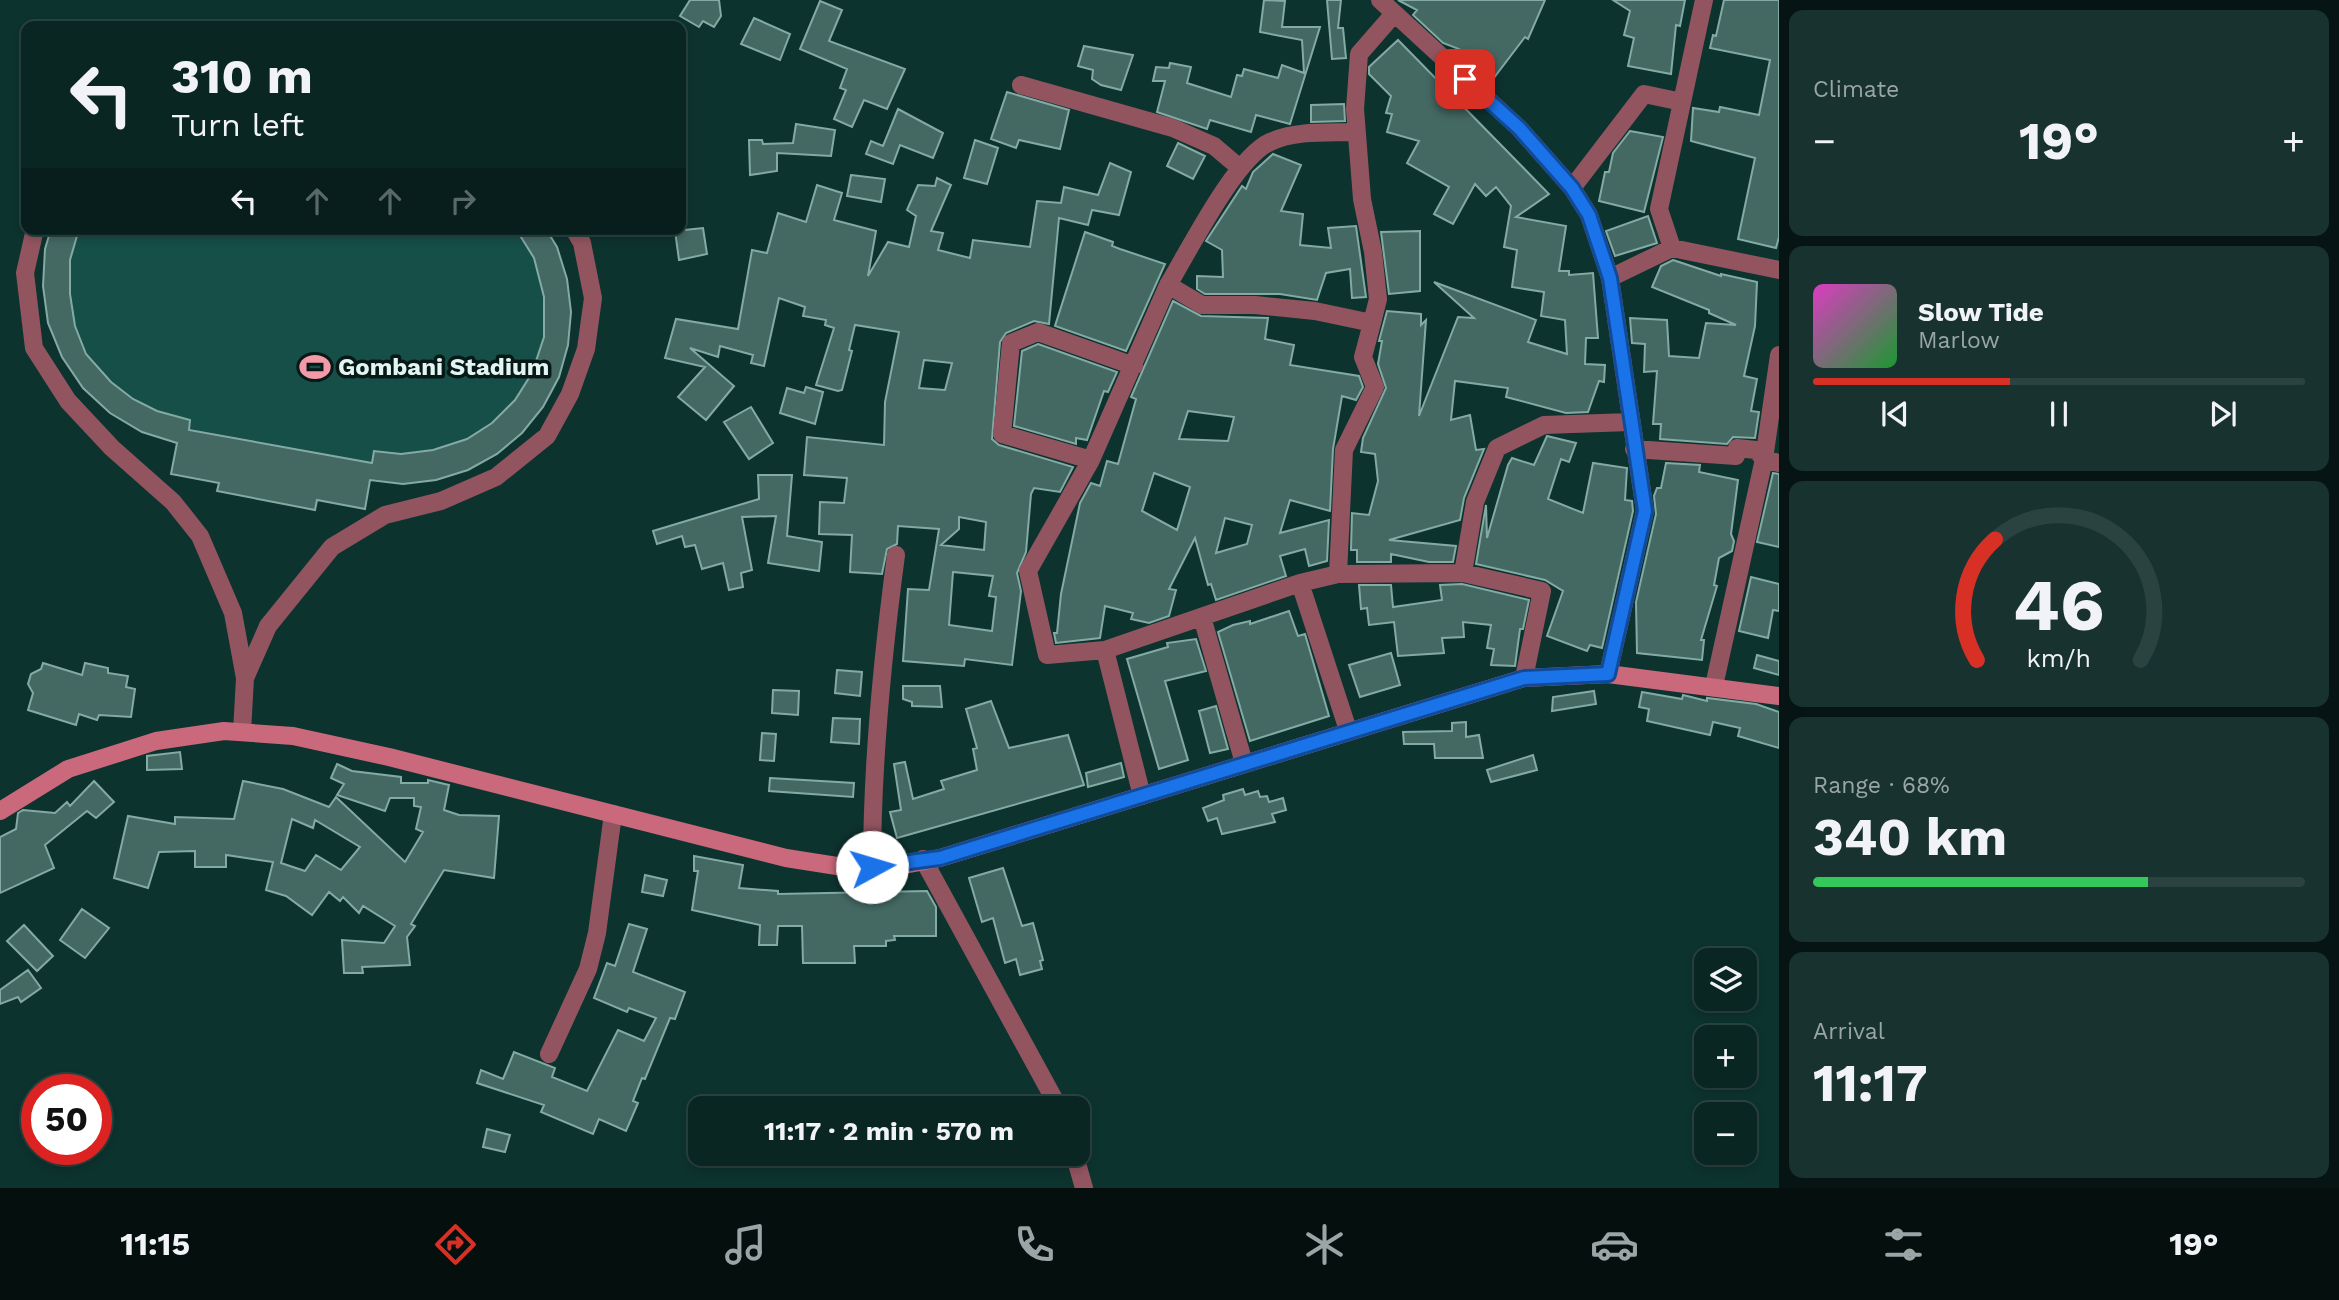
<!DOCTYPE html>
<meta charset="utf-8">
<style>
:root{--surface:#0a2623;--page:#183230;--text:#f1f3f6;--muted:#99a5a6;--line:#2a4341;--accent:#d93025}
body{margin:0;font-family:"Work Sans",sans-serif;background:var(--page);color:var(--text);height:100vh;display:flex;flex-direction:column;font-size:26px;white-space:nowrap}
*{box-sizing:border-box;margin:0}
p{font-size:23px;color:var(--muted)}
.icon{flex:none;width:38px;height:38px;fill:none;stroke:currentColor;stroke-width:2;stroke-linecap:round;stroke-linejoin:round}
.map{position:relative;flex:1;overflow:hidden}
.details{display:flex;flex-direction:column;gap:10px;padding:10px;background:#061513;width:560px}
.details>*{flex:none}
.banner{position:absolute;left:21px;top:21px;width:665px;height:214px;border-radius:14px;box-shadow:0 4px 10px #0003,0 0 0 2px var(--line);background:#0a2623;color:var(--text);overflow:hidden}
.tools{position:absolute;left:1694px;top:948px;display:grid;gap:14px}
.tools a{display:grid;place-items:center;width:63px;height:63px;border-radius:14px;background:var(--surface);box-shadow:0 4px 10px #0003,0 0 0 2px var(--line);font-size:35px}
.speed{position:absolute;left:21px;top:1074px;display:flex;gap:14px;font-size:35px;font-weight:700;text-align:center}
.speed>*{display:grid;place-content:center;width:91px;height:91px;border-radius:50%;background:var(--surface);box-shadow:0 4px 10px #0003,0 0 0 2px var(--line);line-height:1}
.speed .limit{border:10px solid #d22;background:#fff;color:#111}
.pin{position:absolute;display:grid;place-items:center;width:60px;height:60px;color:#fff;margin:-30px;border-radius:14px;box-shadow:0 4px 10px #0006}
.me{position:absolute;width:77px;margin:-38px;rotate:84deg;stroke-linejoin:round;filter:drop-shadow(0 0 5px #0008)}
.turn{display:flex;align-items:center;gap:24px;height:147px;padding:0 35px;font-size:32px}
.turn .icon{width:91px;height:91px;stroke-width:2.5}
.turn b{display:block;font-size:49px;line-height:60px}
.lanes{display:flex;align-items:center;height:66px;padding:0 35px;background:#0003;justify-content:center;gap:35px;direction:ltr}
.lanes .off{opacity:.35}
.big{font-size:52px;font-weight:700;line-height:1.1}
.details .tile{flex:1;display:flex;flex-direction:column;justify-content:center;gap:10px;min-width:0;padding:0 24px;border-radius:14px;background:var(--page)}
.details .dial{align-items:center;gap:0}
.dial svg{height:182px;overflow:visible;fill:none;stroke:var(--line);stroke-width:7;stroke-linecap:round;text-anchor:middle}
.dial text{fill:var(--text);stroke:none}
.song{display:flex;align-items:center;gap:21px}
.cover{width:84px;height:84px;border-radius:10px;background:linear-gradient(135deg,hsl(310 70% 55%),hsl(130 70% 35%))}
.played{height:7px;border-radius:4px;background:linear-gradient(90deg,var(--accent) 40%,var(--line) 40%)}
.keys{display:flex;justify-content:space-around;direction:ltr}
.heat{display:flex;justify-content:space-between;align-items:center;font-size:38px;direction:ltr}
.charge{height:10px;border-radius:5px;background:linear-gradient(90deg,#34c759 68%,var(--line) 0)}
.trip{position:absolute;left:688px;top:1096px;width:402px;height:70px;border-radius:14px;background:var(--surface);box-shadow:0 4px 10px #0003,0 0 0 2px var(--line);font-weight:700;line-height:70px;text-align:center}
.dock{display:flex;height:112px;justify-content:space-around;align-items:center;background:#040f0e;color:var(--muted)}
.dock .icon{width:49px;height:49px}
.dock .on{color:var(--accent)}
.dock b{font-size:32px;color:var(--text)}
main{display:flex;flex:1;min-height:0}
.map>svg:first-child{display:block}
</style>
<main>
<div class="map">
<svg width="1779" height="1188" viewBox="0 0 1779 1188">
<rect width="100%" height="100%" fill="#0d332f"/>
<path fill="#154f48" d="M51,229H546L557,247C557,285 563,340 559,375C557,389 544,406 535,417C493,470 436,487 370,480L365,509L318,500L315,510L217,491L218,483L171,474L177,443C153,435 128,428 109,412C54,368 31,296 51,229Z"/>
<path fill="#446963" stroke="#83aaa4" stroke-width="2" fill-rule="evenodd" d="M690,0H719L721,16L714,27L703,21L699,27L680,16Z
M1264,0L1285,1L1282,27H1320L1290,124L1256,115L1251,132L1210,120L1207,129L1157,112L1165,81H1153L1156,67L1169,68L1170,63L1191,67L1187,83L1231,97L1237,75L1242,76L1244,69L1278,78L1282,65L1304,73L1302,40L1260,32Z
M1327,0H1341L1338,28H1343L1346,58L1332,59Z
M1398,0H1545L1528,39L1525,37L1493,79L1457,53L1459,49L1443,43L1413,15L1417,10Z
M1613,0H1685L1680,26L1676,25L1671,74L1628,66L1634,38L1624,35L1630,11Z
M1724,0H1779V237L1776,248L1738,239L1755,158L1691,141L1693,108L1719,112L1720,107L1759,115L1770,60L1710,48L1713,35L1716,36Z
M820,1L842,10L829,41L905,69L887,109L864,100L852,127L834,119L846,90L840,88L847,69L800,49Z
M754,18L790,34L780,60L741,44Z
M1398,40L1549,194L1516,217L1566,226L1559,271H1569V275L1593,273L1598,338H1586L1585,364L1605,365L1604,382L1599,381L1588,412L1566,413L1506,397L1508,388L1455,381L1451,420L1470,415L1476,450L1484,449L1464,498L1460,520L1389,540L1456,546L1453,562H1429L1391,554V562H1357V550H1351L1352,513L1369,515L1378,481L1375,454L1361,452L1363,438L1386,388L1378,364L1382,341H1379L1387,311L1421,314V325L1426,320L1419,416L1458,317L1474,318L1434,282L1536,320L1528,342L1567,354L1565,320L1541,316L1544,292L1512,287L1517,250L1504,247L1511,206L1496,187L1486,196L1475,184L1453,224L1434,214L1449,187L1407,163L1419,141L1387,132L1392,114L1386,113L1391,96L1369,74V67Z
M1084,46L1133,55L1121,90L1101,85L1092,79L1093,70L1078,66Z
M1007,92L1069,110L1060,149L1019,140L1016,148L991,139Z
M1344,104L1345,121L1311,122V105Z
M898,109L943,133L933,158L900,145L893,164L866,154L871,141L883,146Z
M796,124L835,130L831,156L777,153V171L750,175L749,140H762L763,144L793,143Z
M1630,131L1663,137L1644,212L1599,201L1605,172H1609L1613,153Z
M975,140L998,148L987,184L964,178Z
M1178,143L1205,156L1193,179L1167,166Z
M1273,154L1301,165L1281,211L1303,214L1300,245L1331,248L1328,228L1356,226L1366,297L1352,298L1350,269L1326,273L1317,300L1280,294H1205L1197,289V276L1223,277L1222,250L1206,241L1242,186L1246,189L1253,172Z
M1110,163L1131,172L1119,215L1092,210L1088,225L1059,218L1049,324L1034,321L1006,333L1000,342L992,439L999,445L1073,467L1060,492L1034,488L1031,494L1026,552L1017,573L1021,591L1012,665L965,659L964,666L903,661L908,589L929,590L939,529L898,526L897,544L887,549L882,574L850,572L852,535L819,534L820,502L844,503L847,478L804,475L807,437L884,445L885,402L899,332L855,325L849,350L852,351L842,390L838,391L816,385L834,328L825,325L826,320L803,316L805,307L779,298L764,366L751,363L753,355L720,346L718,357L690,348L734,386L706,420L678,397L705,367L665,358L676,319L738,329L752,250L767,253L778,213L806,222L817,185L842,193L834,220L876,231L868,276L888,242L909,247L916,216L907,210L918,185L935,186L937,178L951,185L931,231L943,233L938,250L970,258L973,240L1030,247L1037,201L1061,203L1064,187L1098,195ZM924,360L952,363L945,390L919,388ZM959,517L986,522L984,550L941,545L959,529ZM953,572L993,576L989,596L996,597L992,631L949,625Z
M851,175L885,179L881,202L847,196Z
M1648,216L1657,243L1615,256L1606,231Z
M703,228L707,254L679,260L675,231Z
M51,229H79L70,260V294L75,326L86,354L111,382L133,399L157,411L190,420L189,430L372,463L374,451L401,454L433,450L467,439L492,423L515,400L532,373L544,337V297L534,258L516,229H546L557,247L567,279L571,312L568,345L559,377L543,407L522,433L497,454L468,470L436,480L403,484L370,480L365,509L317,500L315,510L217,491L219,483L171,474L177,443L142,432L110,413L83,388L62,357L48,323L43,286L45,249Z
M1420,231V291L1389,294L1381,232Z
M1085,232L1113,242L1112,246L1120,249L1165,264L1126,351L1055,326Z
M1673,260L1721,276V274L1757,282L1755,326L1744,376L1757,379L1751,411L1759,412L1755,438L1733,437L1727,444L1660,439L1661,424H1653L1657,371L1644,372L1645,344L1632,343L1630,318L1667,320L1669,356L1699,358L1706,323L1736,325L1709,313V310L1652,287L1661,266Z
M1173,301L1201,316L1268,318L1265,339L1294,345L1290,365L1359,376L1363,387L1356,400L1342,396L1333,449L1330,511L1290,500L1280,533L1329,520L1327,561L1309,566L1305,549L1280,556L1286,576L1216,600L1211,584L1208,585L1195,538L1169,589L1176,590L1169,616L1149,623L1131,619L1133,613L1105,606L1100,638L1056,643L1054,633H1057L1061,594L1080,503L1091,483L1100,486L1107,461L1118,464L1136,399L1131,397ZM1188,411L1234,417L1228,441L1179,439ZM1154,473L1190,487L1177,530L1142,511ZM1225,518L1252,525L1247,544L1216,553Z
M1038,344L1117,372L1108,392L1104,391L1087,440L1076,438V444L1014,426L1022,351Z
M806,387L823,392L815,424L780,413L787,388L804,393Z
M751,407L773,443L749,459L724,422Z
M1547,436L1576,443L1569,462L1561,459L1548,499L1583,513L1593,463L1627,468L1625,500L1632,501L1633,511L1602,648L1590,645L1587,651L1547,636L1563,591L1545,580L1476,564L1486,505L1487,538L1508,465L1512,458L1534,465Z
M1666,463L1700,465L1699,472L1738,480L1731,534L1734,541L1732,551L1719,558L1714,585L1717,586L1701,640H1704L1702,660L1637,653L1636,602L1656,514L1654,496L1657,488H1661Z
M1773,473L1779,474V547L1757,542Z
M758,475H792L787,536L822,542L819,571L768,563L776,516L742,517L752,570L741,573L743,587L729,590L723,563L702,569L695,545L685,547L682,536L657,544L653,531L759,499Z
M1751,577L1779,584V611L1773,610L1768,638L1739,631Z
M1462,584L1529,600L1523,629H1520L1515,666L1491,665L1494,649L1487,648L1491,625L1463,622L1464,637L1442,638L1444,653L1398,656L1394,622L1369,625L1367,608L1361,609L1359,585H1391L1393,607L1442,600L1440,585Z
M1289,611L1298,636L1305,634L1329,716L1250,741L1218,632L1233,625L1250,621V624Z
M1196,639L1206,671L1165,681L1188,760L1159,769L1127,659L1168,647L1167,643Z
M1391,653L1400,685L1360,697L1349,665Z
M1757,655L1779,661V675L1754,668Z
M43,663L82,675L85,663L108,668V673L128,676L126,687L135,689L131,717L99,715L97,720L79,714L76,725L28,710L33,693L28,684L31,674L41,669Z
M837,670L862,672L860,696L835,693Z
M903,686H940L942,707L912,706V702L903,699Z
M773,690L799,691L798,715L772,713Z
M1594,691L1596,704L1552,711L1553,697Z
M1642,692L1682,699L1683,695L1707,701V698L1756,704L1779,712V748L1738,736L1740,728L1713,722L1710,735L1647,721L1649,709L1639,707Z
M991,701L1009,748L1068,735L1084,785L897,838L890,812L901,810L894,764L905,762L913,799L944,789L941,781L977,770L973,749L977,748L966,709Z
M1216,706L1228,749L1210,753L1199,711Z
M833,718L860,719L859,744L831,742Z
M1466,722V737L1479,735L1483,758H1435L1434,744H1404L1403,732L1452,731V723Z
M762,733L776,734L774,761L760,760Z
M180,752L182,769L147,770V756Z
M1533,755L1537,770L1491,782L1487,770Z
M1121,763L1124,777L1088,787L1086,773Z
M337,764L352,771L401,777V783H428V780L449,785L444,810L459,815L499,816L494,878L444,870L411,924L415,926L407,937L410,965L362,967L363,973H344L342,940L384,943L395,926L363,906L359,913L343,897L340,901L329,892L312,915L286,896L266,890L273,862L226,855V867H195V851L159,852L148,888L114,878L128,816L175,824V817L234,819L243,781L283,789L329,807L336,797L405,862L423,832L416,829L421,807L414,806V798H390L385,811L337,795L344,784L331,778ZM292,819L313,828L315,820L360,847L341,870L316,855L305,871L281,863Z
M770,778L854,783L853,797L769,791Z
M94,781L114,802L96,818L87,811L45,845L54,868L0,893V837L16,829L18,813L23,810L55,813L67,802L70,806Z
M1243,789L1245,795L1258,791L1260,797L1267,796L1269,802L1283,798L1286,810L1272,814L1275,822L1222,834L1217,818L1208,821L1203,808L1224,800L1223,795Z
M694,856L743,865L739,888L778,891V894L927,891L936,907V936H894L895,940L886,941V946H854L855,963H803L802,926H778L777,945H759L760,925L692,910L698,871H694Z
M1003,868L1022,926L1033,923L1043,960L1040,961L1042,969L1020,975L1016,959L1005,963L993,918L982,922L969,878Z
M645,875L667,880L663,896L642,892Z
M82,909L109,928L85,958L60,940Z
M629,924L647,929L633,972L685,992L675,1019L670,1018L645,1079L642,1078L633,1101L638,1103L626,1131L599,1119L593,1134L541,1112L544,1105L477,1083L481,1070L503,1079L514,1052L555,1068L552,1077L587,1091L618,1030L644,1041L656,1018L629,1008L627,1012L594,998L607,963L615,966Z
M24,925L53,956L37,971L7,941Z
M28,970L41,988L21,1002L18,997L0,1004V990Z
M487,1129L510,1135L505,1152L483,1147Z"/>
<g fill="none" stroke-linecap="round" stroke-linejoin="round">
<path stroke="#925560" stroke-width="18" d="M1380,0L1519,128L1572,188L1589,215L1610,278L1645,511L1608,674
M1704,0L1659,209L1672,248L1779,270
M1021,85L1173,128L1214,146L1240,168
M1572,188L1644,94L1682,102
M35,229L25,273L34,348L68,401L112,448L173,502L200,536L233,613L245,678L242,732
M1610,278L1672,248
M1168,285C1190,249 1235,158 1270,142C1296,130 1328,133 1355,132
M1372,323L1378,299L1373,252L1362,199L1355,109L1359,54L1393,15
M1634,449L1736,456L1737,448L1756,450L1764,459L1779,463
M1091,460L1002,434L1011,343L1038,332L1134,366
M1463,573L1475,502L1497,448L1544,425L1630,422
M1300,583L1348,730
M1202,617L1244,763
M1105,650L1300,583L1338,574L1463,573L1542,591L1524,678
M245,678L268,626L332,547L385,515L441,501L496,477L547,436L570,394L586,349L593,298L582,243L574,229
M1714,686L1764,459L1779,355
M1142,796L1105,650L1047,655L1028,571L1091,460L1168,285L1202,305H1255L1315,311L1372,323L1363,357L1375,387L1344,450L1338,574
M923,859L1059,1108
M872,867C872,762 882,660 896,555
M549,1054L588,969L597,933L613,814
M1074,1153L1084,1188"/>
<path stroke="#ca697c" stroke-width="18" d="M0,811L68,769L156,741L224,731L293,736L389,757L786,858L856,869L899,866L940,858L1524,678L1608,674L1779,696"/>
</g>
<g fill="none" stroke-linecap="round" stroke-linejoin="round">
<g stroke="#114b97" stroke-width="18">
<path id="route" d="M872,867L940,858L1524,678L1608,674L1645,511L1610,278L1589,215L1572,188L1519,128L1465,79"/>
</g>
<use href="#route" stroke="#1a73e8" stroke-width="12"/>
</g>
<defs>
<g id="stadium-bare" transform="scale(2.415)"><path d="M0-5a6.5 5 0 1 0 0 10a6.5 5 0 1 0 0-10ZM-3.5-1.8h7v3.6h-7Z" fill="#f39aa9" stroke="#081816" stroke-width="2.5" paint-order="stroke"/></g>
</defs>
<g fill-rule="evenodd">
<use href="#stadium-bare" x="315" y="367"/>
</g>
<g text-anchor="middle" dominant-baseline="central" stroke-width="7" stroke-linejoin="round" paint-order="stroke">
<g font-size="24" font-weight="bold" fill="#e1f6f2" stroke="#081816" text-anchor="start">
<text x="338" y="367">Gombani Stadium</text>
</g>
</g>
</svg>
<div class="tools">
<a><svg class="icon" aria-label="layers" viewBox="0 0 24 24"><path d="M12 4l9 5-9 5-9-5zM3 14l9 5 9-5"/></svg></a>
<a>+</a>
<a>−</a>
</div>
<div class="speed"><div class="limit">50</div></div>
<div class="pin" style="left:1465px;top:79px;background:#d93025"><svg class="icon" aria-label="arrive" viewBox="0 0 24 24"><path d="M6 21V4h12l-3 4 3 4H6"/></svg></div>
<svg class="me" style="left:872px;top:867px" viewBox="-20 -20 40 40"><circle r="19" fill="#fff"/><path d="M0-13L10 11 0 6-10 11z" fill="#1a73e8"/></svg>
<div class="trip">11:17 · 2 min · 570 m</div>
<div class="banner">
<div class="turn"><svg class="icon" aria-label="left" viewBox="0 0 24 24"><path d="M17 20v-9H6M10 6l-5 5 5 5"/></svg><div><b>310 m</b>Turn left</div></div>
<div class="lanes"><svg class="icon" aria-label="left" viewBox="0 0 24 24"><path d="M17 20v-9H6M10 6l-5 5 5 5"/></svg><svg class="icon off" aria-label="ahead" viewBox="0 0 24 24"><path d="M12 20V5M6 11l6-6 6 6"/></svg><svg class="icon off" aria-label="ahead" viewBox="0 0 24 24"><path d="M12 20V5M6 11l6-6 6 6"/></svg><svg class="icon off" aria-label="right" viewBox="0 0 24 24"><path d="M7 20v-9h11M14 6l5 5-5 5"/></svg></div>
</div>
</div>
<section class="details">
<div class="tile"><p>Climate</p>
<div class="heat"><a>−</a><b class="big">19°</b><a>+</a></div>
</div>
<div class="tile">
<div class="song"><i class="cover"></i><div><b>Slow Tide</b><p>Marlow</p></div></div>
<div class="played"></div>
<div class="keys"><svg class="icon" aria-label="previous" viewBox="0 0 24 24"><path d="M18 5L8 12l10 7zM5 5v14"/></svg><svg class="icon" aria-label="pause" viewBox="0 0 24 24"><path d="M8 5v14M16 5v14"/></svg><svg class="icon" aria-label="next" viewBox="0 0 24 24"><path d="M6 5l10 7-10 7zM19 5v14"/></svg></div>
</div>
<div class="tile dial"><svg viewBox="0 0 100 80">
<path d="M14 69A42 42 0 1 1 86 69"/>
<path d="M14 69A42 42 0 0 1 22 16" stroke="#d93025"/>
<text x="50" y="56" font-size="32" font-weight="700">46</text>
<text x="50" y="72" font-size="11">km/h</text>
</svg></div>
<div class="tile"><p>Range · 68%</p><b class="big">340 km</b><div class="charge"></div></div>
<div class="tile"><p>Arrival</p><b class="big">11:17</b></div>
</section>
</main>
<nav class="dock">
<b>11:15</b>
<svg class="icon on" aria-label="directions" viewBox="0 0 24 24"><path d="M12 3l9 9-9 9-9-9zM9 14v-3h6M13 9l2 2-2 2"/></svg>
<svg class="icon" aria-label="music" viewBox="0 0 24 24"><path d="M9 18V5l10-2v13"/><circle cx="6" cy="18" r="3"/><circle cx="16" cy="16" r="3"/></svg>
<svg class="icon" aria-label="phone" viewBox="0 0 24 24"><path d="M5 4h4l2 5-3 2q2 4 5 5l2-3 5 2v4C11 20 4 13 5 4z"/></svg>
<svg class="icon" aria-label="climate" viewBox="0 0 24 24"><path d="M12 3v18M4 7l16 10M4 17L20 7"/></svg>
<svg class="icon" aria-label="car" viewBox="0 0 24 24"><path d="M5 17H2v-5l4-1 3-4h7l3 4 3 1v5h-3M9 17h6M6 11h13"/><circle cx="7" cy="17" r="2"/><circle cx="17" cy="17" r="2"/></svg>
<svg class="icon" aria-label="filters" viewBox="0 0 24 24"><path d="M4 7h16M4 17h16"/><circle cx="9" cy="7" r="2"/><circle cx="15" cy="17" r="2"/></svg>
<b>19°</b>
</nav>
